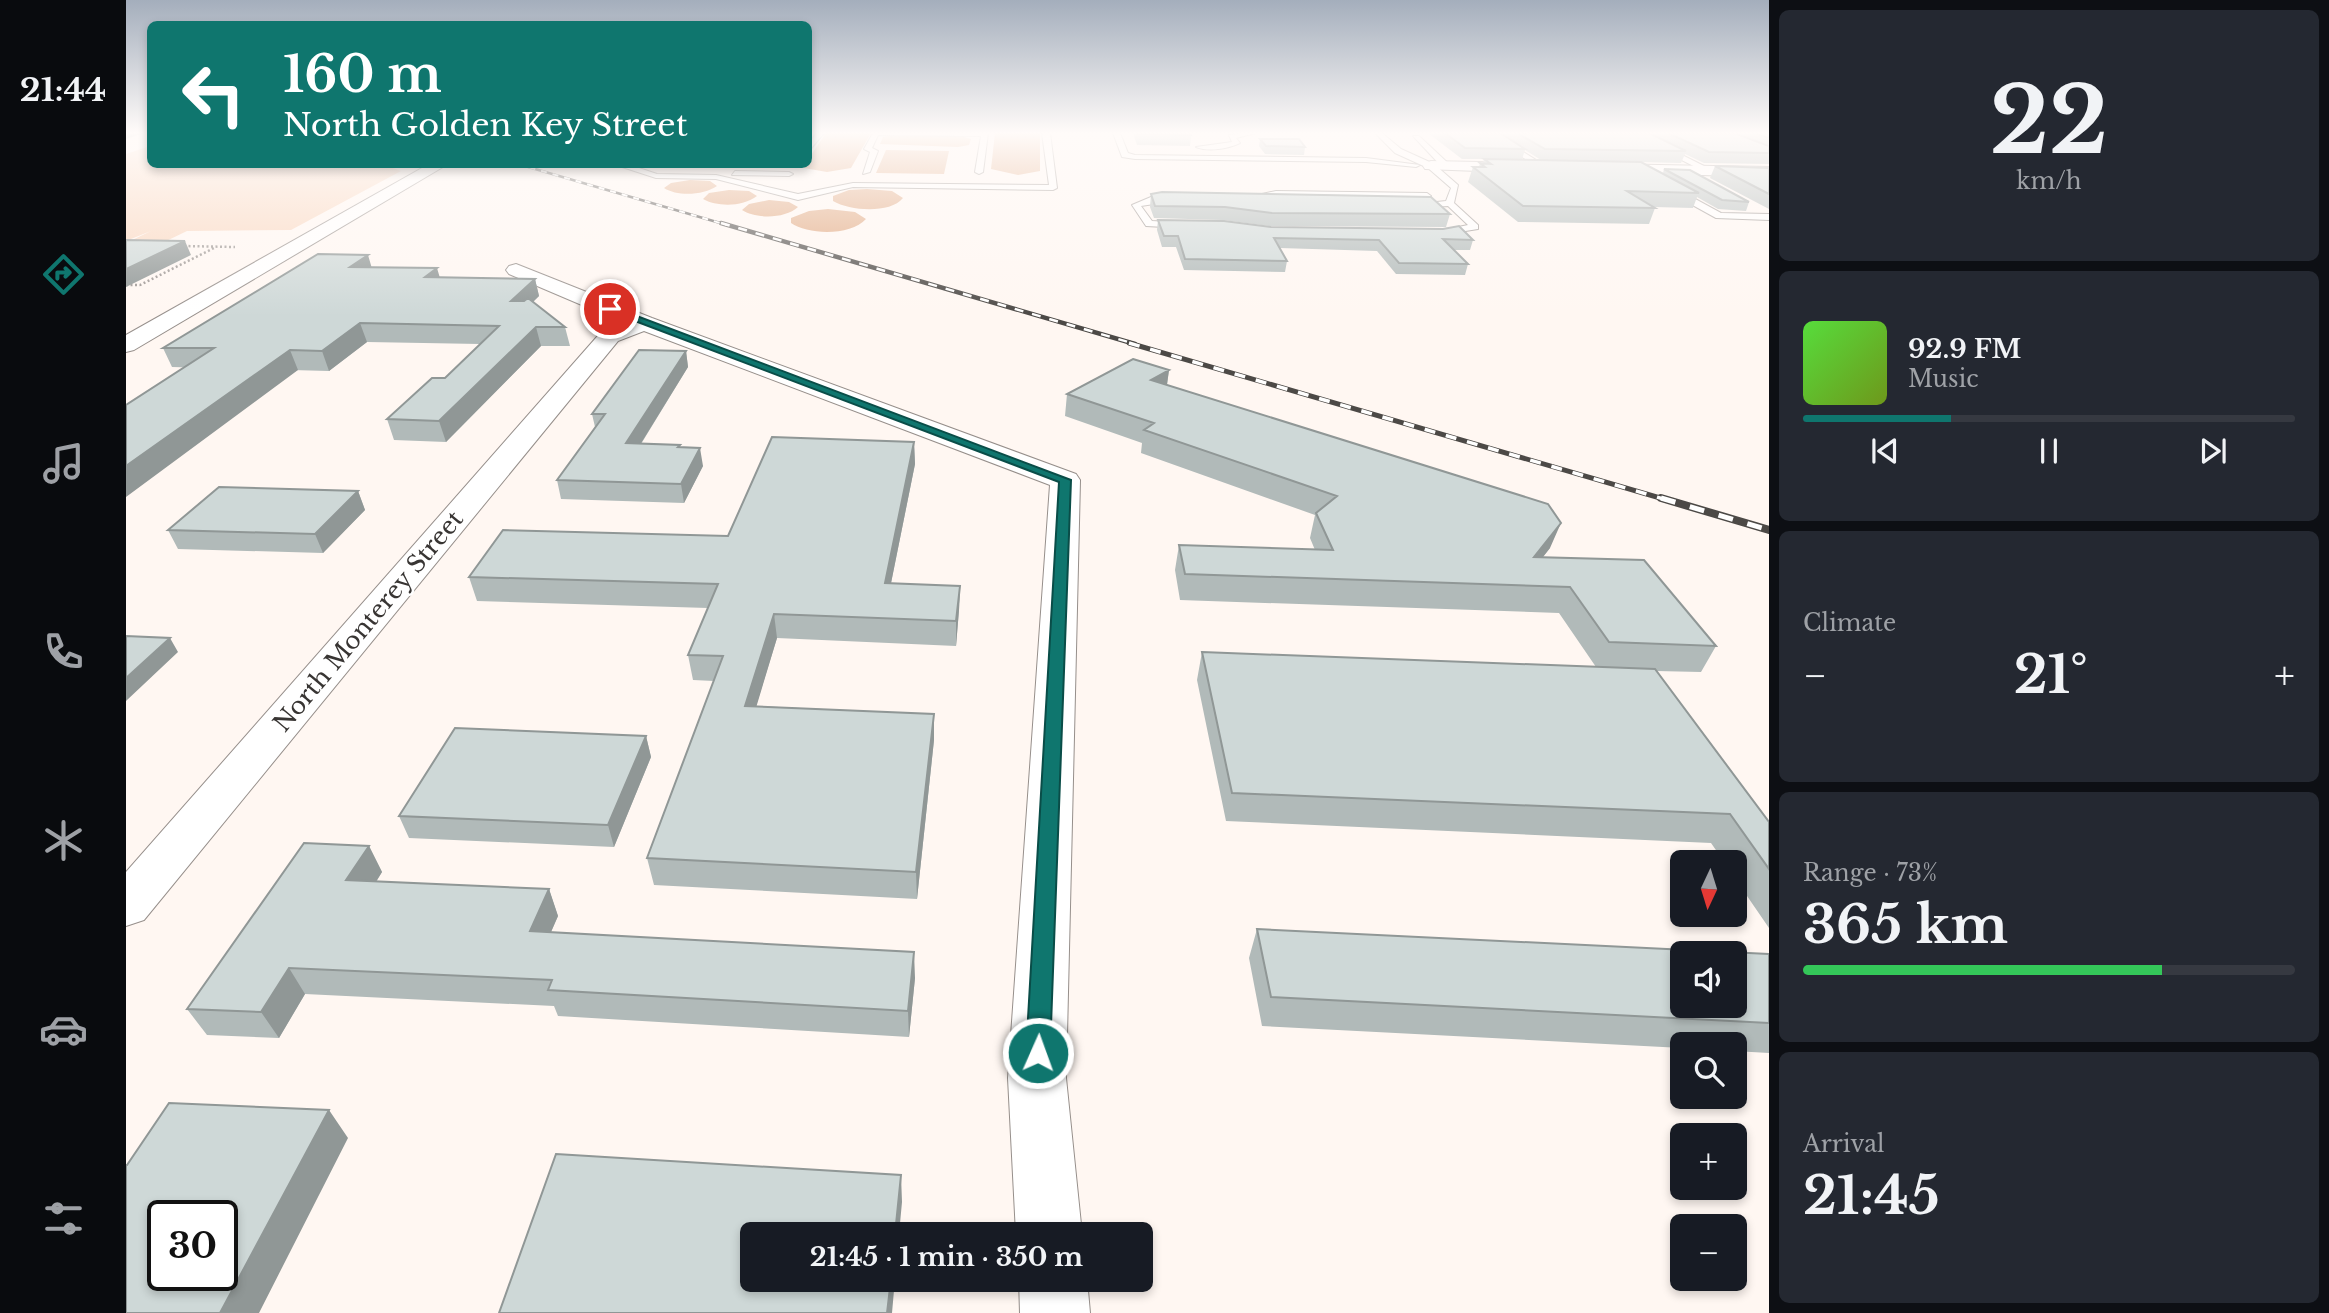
<!DOCTYPE html>
<meta charset="utf-8">
<style>
:root{--surface:#171b24;--page:#242831;--text:#f1f3f6;--muted:#9ea1a6;--line:#363941;--accent:#0f766e}
body{margin:0;font-family:"Libre Baskerville",serif;background:var(--page);color:var(--text);height:100vh;display:flex;flex-direction:column;font-size:26px;white-space:nowrap}
*{box-sizing:border-box;margin:0}
p{font-size:23px;color:var(--muted)}
.icon{flex:none;width:38px;height:38px;fill:none;stroke:currentColor;stroke-width:2;stroke-linecap:round;stroke-linejoin:round}
.map{position:relative;flex:1;overflow:hidden}
.side{display:flex;flex-direction:column;gap:10px;padding:10px;background:#0d0f14;width:560px}
.side>*{flex:none}
.banner{position:absolute;left:21px;top:21px;width:665px;height:147px;border-radius:10px;box-shadow:0 4px 10px #0003;background:#0f766e;color:#fff;overflow:hidden}
.needle{width:46px;rotate:184deg}
.buttons{position:absolute;left:1544px;top:850px;display:grid;gap:14px}
.buttons a{display:grid;place-items:center;width:77px;height:77px;border-radius:10px;background:var(--surface);box-shadow:0 4px 10px #0003;font-size:35px}
.speed{position:absolute;left:21px;top:1200px;display:flex;gap:14px;font-size:35px;font-weight:700;text-align:center}
.speed>*{display:grid;place-content:center;width:91px;height:91px;border-radius:50%;background:var(--surface);box-shadow:0 4px 10px #0003;line-height:1}
.speed .limit{border:4px solid #111;border-radius:10px;background:#fff;color:#111}
.pin{position:absolute;display:grid;place-items:center;width:60px;height:60px;color:#fff;margin:-30px;border:4px solid #fff;border-radius:50%;box-shadow:0 2px 7px #0007}
.me{position:absolute;width:77px;margin:-38px;rotate:2deg;stroke-linejoin:round;filter:drop-shadow(0 0 5px #0008)}
.turn{display:flex;align-items:center;gap:24px;height:147px;padding:0 21px;font-size:32px}
.turn .icon{width:91px;height:91px;stroke-width:2.5}
.turn b{display:block;font-size:49px;line-height:60px}
.big{font-size:52px;font-weight:700;line-height:1.1}
.side .widget{flex:1;display:flex;flex-direction:column;justify-content:center;gap:10px;min-width:0;padding:0 24px;border-radius:10px;background:var(--page)}
.side .dial{align-items:center;gap:0}
.dial b{font-size:91px;line-height:1}
.song{display:flex;align-items:center;gap:21px}
.cover{width:84px;height:84px;border-radius:10px;background:linear-gradient(135deg,hsl(110 70% 55%),hsl(80 70% 35%))}
.played{height:7px;border-radius:4px;background:linear-gradient(90deg,var(--accent) 30%,var(--line) 30%)}
.keys{display:flex;justify-content:space-around;direction:ltr}
.heat{display:flex;justify-content:space-between;align-items:center;font-size:38px;direction:ltr}
.charge{height:10px;border-radius:5px;background:linear-gradient(90deg,#34c759 73%,var(--line) 0)}
.trip{position:absolute;left:614px;top:1222px;width:413px;height:70px;border-radius:10px;background:var(--surface);box-shadow:0 4px 10px #0003;font-weight:700;line-height:70px;text-align:center}
main{display:flex;flex:1;min-height:0}
.tabs{display:flex;flex-direction:column;width:126px;justify-content:space-around;align-items:center;background:#090b0e;color:var(--muted)}
.tabs .icon{width:49px;height:49px}
.tabs .current{color:var(--accent)}
.tabs b{font-size:32px;color:var(--text)}
.map>svg:first-child{display:block}
</style>
<main>
<nav class="tabs">
<b>21:44</b>
<svg class="icon current" aria-label="directions" viewBox="0 0 24 24"><path d="M12 3l9 9-9 9-9-9zM9 14v-3h6M13 9l2 2-2 2"/></svg>
<svg class="icon" aria-label="music" viewBox="0 0 24 24"><path d="M9 18V5l10-2v13"/><circle cx="6" cy="18" r="3"/><circle cx="16" cy="16" r="3"/></svg>
<svg class="icon" aria-label="phone" viewBox="0 0 24 24"><path d="M5 4h4l2 5-3 2q2 4 5 5l2-3 5 2v4C11 20 4 13 5 4z"/></svg>
<svg class="icon" aria-label="climate" viewBox="0 0 24 24"><path d="M12 3v18M4 7l16 10M4 17L20 7"/></svg>
<svg class="icon" aria-label="car" viewBox="0 0 24 24"><path d="M5 17H2v-5l4-1 3-4h7l3 4 3 1v5h-3M9 17h6M6 11h13"/><circle cx="7" cy="17" r="2"/><circle cx="17" cy="17" r="2"/></svg>
<svg class="icon" aria-label="filters" viewBox="0 0 24 24"><path d="M4 7h16M4 17h16"/><circle cx="9" cy="7" r="2"/><circle cx="15" cy="17" r="2"/></svg>
</nav>
<div class="map">
<svg width="1643" height="1313" viewBox="0 0 1643 1313">
<rect width="100%" height="100%" fill="#fff7f2"/>
<path fill="#f9d6be" d="M24,146V164H256L275,171L165,230L61,231L32,245L0,243L25,231L0,241V154Z"/>
<path fill="#dfa47b" d="M700,133H745L725,168L701,172L678,168V165L682,164L683,158Z
M869,133H914V171L892,175L865,169Z
M769,135L835,136L845,139L843,145L832,147L754,144L757,137Z
M760,150L823,151L818,174L750,173Z
M564,180L584,181L591,186C578,195 552,197 538,188L545,183Z
M741,189L766,191L777,198C764,214 724,211 707,201V196L723,190Z
M603,190L623,191L631,196C617,207 591,207 577,199L583,193Z
M643,200L663,202L672,207C659,219 630,219 616,210L623,204Z
M702,209L729,212L740,219C725,236 682,235 665,223V218L683,211Z"/>
<g fill="none" stroke-linecap="round" stroke-linejoin="round">
<g stroke="#968f8b" stroke-width="2">
<path id="service" d="M691,133H698L682,152V144Z
M747,133H862L857,172L853,174L849,172L855,136L752,135L746,148L752,151L744,172L737,174L744,152L738,149Z
M916,133H924L931,188L927,190L727,187L672,200L590,179L530,178L487,164H501L531,174L590,175L672,194L727,183L923,185Z
M987,133H994L1002,153L1009,155L1240,158L1294,165L1290,167L1240,162L1009,159L996,157Z
M1117,133H1130L1110,138L1114,143C1101,149 1083,152 1070,147L1106,142L1103,135Z
M1249,133H1256L1275,149L1308,164L1332,185L1328,203L1352,225V229L1308,236V232L1342,225L1322,206L1287,208L1283,205L1320,201L1325,188L1302,168L1269,153Z
M1359,133H1367L1423,168L1416,170Z
M1503,133H1512L1588,171L1581,173Z
M1287,136H1293L1324,165V169H1318Z
M609,171L663,172L667,174L663,176L606,175Z
M1543,188H1549L1595,213L1643,214V220L1590,218L1543,192Z
M1150,191L1301,193L1305,196L1301,199H1131L1127,196Z
M1054,196V200L1015,206L1026,221L1060,223L1062,225L1057,228L1020,226L1006,205L1025,197Z"/>
</g>
<g stroke="#968f8b" stroke-width="2">
<path id="minor" d="M1305,161L1406,163L1414,168L1406,173L1299,169L1297,166L1299,163Z
M1477,164L1643,167V177L1471,172L1469,169Z
M390,264L526,318L950,474L954,480L940,1078L956,1234H890L882,1078L924,485L518,331L492,341L18,920L0,926V872L476,331L498,323L383,274L380,270L383,266Z
M893,1279H961L964,1313H894Z"/>
</g>
<g stroke="#968f8b" stroke-width="2">
<path id="tertiary" d="M303,164H322L8,350L0,352V335Z"/>
</g>
<path stroke="#9c9693" stroke-width="2.5" stroke-dasharray="2 2.5" stroke-linecap="butt" d="M58,246L109,247
M0,285H14L88,248"/>
<use href="#service" fill="#fff" fill-rule="evenodd"/>
<use href="#minor" fill="#fff" fill-rule="evenodd"/>
<use href="#tertiary" fill="#fff" fill-rule="evenodd"/>
<g stroke="#4c4946" stroke-width="2.5">
<path id="rail-far3" d="M392,164L601,225"/>
</g>
<g stroke="#4c4946" stroke-width="4.5">
<path id="rail-far2" d="M595,223L1009,344"/>
</g>
<g stroke="#4c4946" stroke-width="5">
<path id="rail-far1" d="M1003,343L1541,500"/>
</g>
<g stroke="#4c4946" stroke-width="8">
<path id="rail" d="M1535,498L1643,530"/>
</g>
<use href="#rail-far3" stroke="#fff" stroke-width="2" stroke-dasharray="6" stroke-linecap="butt"/>
<use href="#rail-far2" stroke="#fff" stroke-width="2.5" stroke-dasharray="9" stroke-linecap="butt"/>
<use href="#rail-far1" stroke="#fff" stroke-width="3.5" stroke-dasharray="11" stroke-linecap="butt"/>
<use href="#rail" stroke="#fff" stroke-width="5" stroke-dasharray="15" stroke-linecap="butt"/>
</g>
<path fill="#b1bab9" fill-rule="evenodd" d="M1007,133H1064L1065,135L1064,146L1011,145Z
M1302,133H1643V164L1578,163L1559,154L1555,163L1515,162L1537,173L1538,169L1623,202L1620,211L1592,209L1571,197L1567,208L1528,207L1529,208L1523,224L1392,222L1342,182L1347,167H1353L1354,163H1357L1358,159H1336ZM1399,150L1415,160L1396,159Z
M1134,139L1179,147L1178,155L1139,154L1133,146Z
M1589,166L1643,168V209L1584,178Z
M1025,194L1324,214L1320,227L1143,226L1097,220L1028,218L1024,207Z
M1032,220L1145,227L1347,240L1344,250H1328L1342,264L1339,275L1270,274L1251,251L1154,248L1161,261L1159,272L1058,270L1050,247H1036L1031,230Z
M246,267L313,277L409,279L413,296L407,302L439,327L444,346H415L320,442L268,440L261,419L319,378L354,344L241,342L203,371L46,367L37,348Z
M560,351L562,367L515,444L554,447L577,466L558,503L435,499L431,480L469,427L466,414Z
M1043,370L1041,385L1424,548L1417,557L1590,646L1575,672L1530,671L1643,822V928L1608,877V863H1599L1585,843L1100,821L1071,680L1076,652L1470,667L1433,613L1054,600L1049,570L1053,545L1189,550L1184,538L1189,515L1015,453L1016,443L939,416L941,394Z
M788,442L789,464L765,583L834,586L833,610L830,646L651,638L630,706L808,714V740L791,899L528,885L521,858L588,681L567,680L562,655L582,608L351,601L343,577L602,536Z
M232,491L239,510L197,553L52,549L42,530Z
M520,736L525,757L488,847L283,838L273,816Z
M243,846L256,872L250,882L423,889L432,916L425,932L789,978L783,1037L432,1016L428,1006L179,994L153,1038L81,1035L61,1009Z
M1131,929L1643,954V1053L1608,1051V1045H1556V1048L1136,1026L1123,958Z"/>
<path fill="#909796" d="M0,133H18L0,139Z
M59,241L65,255L0,287V269Z
M242,255L247,272L224,267Z
M311,268L316,285L299,277Z
M409,279L413,296L389,319L385,301Z
M234,323L241,342L203,371L196,351Z
M410,327L415,346L320,442L313,421Z
M164,350L172,370L0,497V466Z
M560,351L562,367L504,461L500,443Z
M1043,370L1040,391L1025,380Z
M788,442L789,464L760,608L759,583Z
M574,448L577,466L558,503L555,484Z
M232,491L239,510L197,553L189,534Z
M1435,523L1424,548L1397,582L1408,557Z
M834,586L833,610L830,646V621Z
M648,614L651,638L623,731L619,706Z
M44,638L52,652L0,701V678Z
M808,714V740L791,899L790,872Z
M520,736L525,757L488,847L482,825Z
M243,846L256,872L234,907L220,880Z
M423,889L432,916L414,957L404,931Z
M788,952L789,978L783,1037L782,1011Z
M163,968L179,994L153,1038L135,1012Z
M203,1110L222,1138L133,1313H94Z
M775,1175L776,1202L773,1234H769Z
M765,1279H769L766,1313H761Z"/>
<path fill="#ced8d7" stroke="#909796" stroke-width="2" fill-rule="evenodd" d="M1012,133H1064L1065,135L1012,134Z
M1319,133H1374L1399,149L1339,148Z
M1391,133H1523L1560,151L1419,149Z
M1542,133H1608L1643,146V153L1583,152Z
M1629,133H1643V138Z
M1134,139H1173L1179,147L1140,146Z
M1358,159L1515,162L1573,193L1501,191L1529,208L1397,206L1347,167H1359L1354,163L1365,164Z
M1589,166L1643,168V194Z
M1538,169L1564,170L1623,202L1596,200Z
M1036,192L1305,197L1324,214L1146,213L1099,207L1029,206L1025,194Z
M1032,220L1098,221L1145,227L1317,229L1333,226L1347,240L1317,239L1342,264L1273,263L1253,240L1148,238L1161,261L1059,259L1052,236H1038Z
M0,240L59,241L0,269Z
M192,254L242,255L224,267L311,268L299,277L409,279L385,301H398L402,298L439,327H410L313,421L261,419L306,378H319L373,326L234,323L196,351L164,350L0,466V405L88,348H37Z
M513,350L560,351L500,443L554,445L552,447L574,448L555,484L431,480L479,414H466Z
M1007,359L1043,370L1025,380L1422,504L1435,523L1408,557L1518,560L1590,646L1483,642L1444,587L1059,574L1053,545L1207,550L1190,513L1211,496L1018,430L1028,423L941,394Z
M646,437L788,442L759,583L834,586L830,621L648,614L619,706L808,714L790,872L521,858L597,656L562,655L592,584L343,577L377,530L602,536Z
M93,487L232,491L189,534L42,530Z
M0,636L44,638L0,678Z
M1076,652L1529,669L1643,822V869L1604,814L1106,793Z
M329,728L520,736L482,825L273,816Z
M178,843L243,846L220,880L423,889L404,931L788,952L782,1011L422,990L426,980L163,968L135,1012L61,1009Z
M1131,929L1643,954V1023L1145,997ZM1556,954H1608V1006H1556Z
M43,1103L203,1110L94,1313H0V1165H1ZM37,1216H96V1276H37Z
M430,1154L775,1175L769,1234H626V1279H765L761,1313H373Z"/>
<linearGradient id="sky" x2="0" y2="1"><stop stop-color="#a4aebc"/><stop offset="0.42" stop-color="#fffbf9"/><stop offset="1" stop-color="#fffbf9" stop-opacity="0"/></linearGradient>
<rect width="1643" height="316" fill="url(#sky)"/>
<path fill="#0f766e" stroke="#0a4d48" stroke-width="2" d="M480,307H487L945,480L924,1053L920,1061L912,1064L904,1061L900,1053L933,482L480,310Z"/>
<g text-anchor="middle" dominant-baseline="central" stroke-width="5" stroke-linejoin="round" paint-order="stroke">
<g font-size="24" fill="#383533" stroke="#fff">
<text transform="translate(242 621) rotate(-50)">North Monterey Street</text>
</g>
</g>
</svg>
<div class="buttons">
<a><svg class="needle" viewBox="-14 -14 28 28"><path d="M0-13l5 13h-10z" fill="#e53935"/><path d="M0 13l5-13h-10z" fill="#9ea1a6"/></svg></a>
<a><svg class="icon" aria-label="sound" viewBox="0 0 24 24"><path d="M4 9h4l5-4v14l-5-4H4zM17 9q2 3 0 6"/></svg></a>
<a><svg class="icon" aria-label="search" viewBox="0 0 24 24"><circle cx="10" cy="10" r="6"/><path d="M15 15l6 6"/></svg></a>
<a>+</a>
<a>−</a>
</div>
<div class="speed"><div class="limit">30</div></div>
<div class="pin" style="left:484px;top:309px;background:#d93025"><svg class="icon" aria-label="arrive" viewBox="0 0 24 24"><path d="M6 21V4h12l-3 4 3 4H6"/></svg></div>
<svg class="me" style="left:912px;top:1053px" viewBox="-20 -20 40 40"><circle r="17" fill="#0f766e" stroke="#fff" stroke-width="3"/><path d="M0-11L8 9 0 5-8 9z" fill="#fff"/></svg>
<div class="trip">21:45 · 1 min · 350 m</div>
<div class="banner">
<div class="turn"><svg class="icon" aria-label="left" viewBox="0 0 24 24"><path d="M17 20v-9H6M10 6l-5 5 5 5"/></svg><div><b>160 m</b>North Golden Key Street</div></div>
</div>
</div>
<section class="side">
<div class="widget dial"><b>22</b><p>km/h</p></div>
<div class="widget">
<div class="song"><i class="cover"></i><div><b>92.9 FM</b><p>Music</p></div></div>
<div class="played"></div>
<div class="keys"><svg class="icon" aria-label="previous" viewBox="0 0 24 24"><path d="M18 5L8 12l10 7zM5 5v14"/></svg><svg class="icon" aria-label="pause" viewBox="0 0 24 24"><path d="M8 5v14M16 5v14"/></svg><svg class="icon" aria-label="next" viewBox="0 0 24 24"><path d="M6 5l10 7-10 7zM19 5v14"/></svg></div>
</div>
<div class="widget"><p>Climate</p>
<div class="heat"><a>−</a><b class="big">21°</b><a>+</a></div>
</div>
<div class="widget"><p>Range · 73%</p><b class="big">365 km</b><div class="charge"></div></div>
<div class="widget"><p>Arrival</p><b class="big">21:45</b></div>
</section>
</main>
